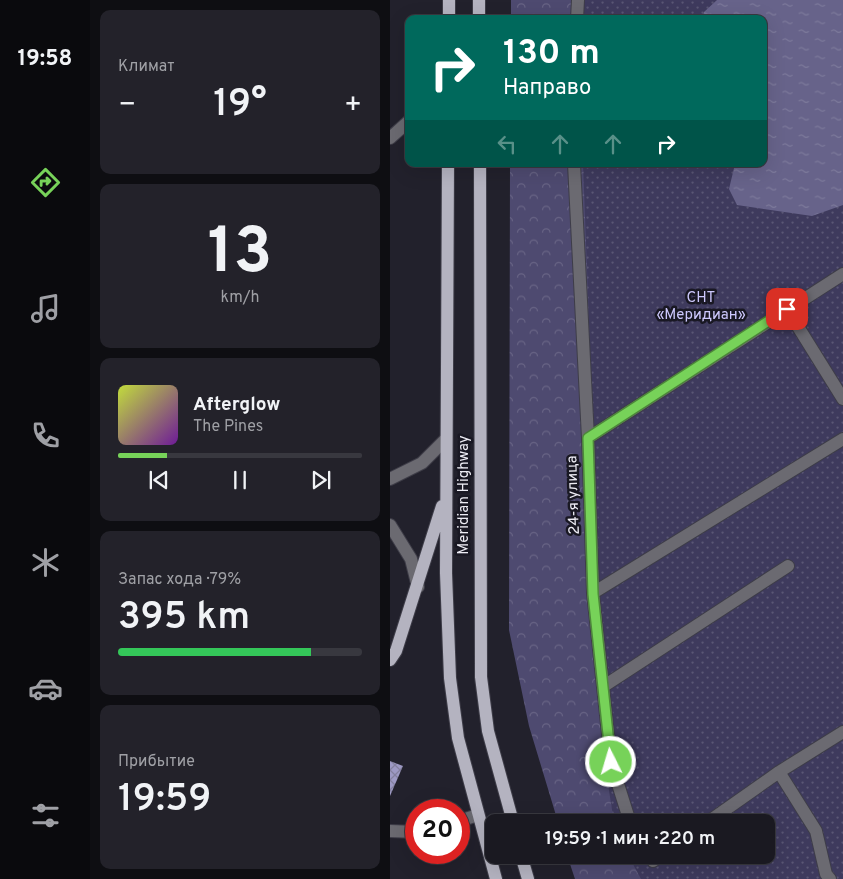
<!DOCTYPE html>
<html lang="ru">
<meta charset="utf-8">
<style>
:root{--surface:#1a1921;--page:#23222a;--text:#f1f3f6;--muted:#9fa0a5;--line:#38383f;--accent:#77d259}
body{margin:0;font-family:Overpass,sans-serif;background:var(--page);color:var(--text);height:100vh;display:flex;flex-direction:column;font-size:19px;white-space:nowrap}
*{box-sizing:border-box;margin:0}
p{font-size:16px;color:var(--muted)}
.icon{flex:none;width:28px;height:28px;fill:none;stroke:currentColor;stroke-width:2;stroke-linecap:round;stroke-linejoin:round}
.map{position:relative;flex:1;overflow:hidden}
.details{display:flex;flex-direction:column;gap:10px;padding:10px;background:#0e0e12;width:300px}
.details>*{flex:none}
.hud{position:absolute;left:15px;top:15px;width:362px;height:152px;border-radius:10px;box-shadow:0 5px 20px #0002,0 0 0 1px var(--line);background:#00695c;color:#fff;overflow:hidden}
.speed{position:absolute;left:15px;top:799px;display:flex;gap:10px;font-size:25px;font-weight:700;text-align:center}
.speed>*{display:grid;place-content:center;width:65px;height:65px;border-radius:50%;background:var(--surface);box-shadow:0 5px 20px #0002,0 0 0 1px var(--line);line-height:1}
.speed .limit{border:8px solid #d22;background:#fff;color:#111}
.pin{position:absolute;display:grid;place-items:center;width:42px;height:42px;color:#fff;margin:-21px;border-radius:10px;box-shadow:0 2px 8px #0006}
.me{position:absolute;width:55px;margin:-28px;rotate:355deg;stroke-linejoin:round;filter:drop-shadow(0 0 4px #0008)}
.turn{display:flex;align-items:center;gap:18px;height:105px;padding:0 15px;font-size:22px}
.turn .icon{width:65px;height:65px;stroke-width:2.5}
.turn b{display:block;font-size:35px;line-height:42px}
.lanes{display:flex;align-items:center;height:48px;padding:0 15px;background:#0003;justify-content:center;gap:25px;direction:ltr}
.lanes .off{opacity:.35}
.big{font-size:38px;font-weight:600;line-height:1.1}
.details .tile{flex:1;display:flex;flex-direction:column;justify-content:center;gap:8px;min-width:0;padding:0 18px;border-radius:10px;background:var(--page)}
.details .dial{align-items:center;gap:0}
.dial b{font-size:65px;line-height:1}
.song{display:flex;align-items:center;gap:15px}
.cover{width:60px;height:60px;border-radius:8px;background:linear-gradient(135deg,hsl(70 70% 55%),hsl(280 70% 35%))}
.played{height:5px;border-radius:2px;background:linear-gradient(90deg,var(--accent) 20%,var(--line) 20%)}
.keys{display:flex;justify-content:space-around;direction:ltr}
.heat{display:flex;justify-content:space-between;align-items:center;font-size:28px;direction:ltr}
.charge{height:8px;border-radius:4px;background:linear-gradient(90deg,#34c759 79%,var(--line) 0)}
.trip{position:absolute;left:95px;top:814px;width:290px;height:50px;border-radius:10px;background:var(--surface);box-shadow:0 5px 20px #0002,0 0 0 1px var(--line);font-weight:600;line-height:50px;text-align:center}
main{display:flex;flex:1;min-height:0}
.menu{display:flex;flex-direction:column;width:90px;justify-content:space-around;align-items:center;background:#0a0a0d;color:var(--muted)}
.menu .icon{width:35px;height:35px}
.menu .on{color:var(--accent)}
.menu b{font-size:22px;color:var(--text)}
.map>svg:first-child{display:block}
</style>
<main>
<nav class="menu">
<b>19:58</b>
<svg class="icon on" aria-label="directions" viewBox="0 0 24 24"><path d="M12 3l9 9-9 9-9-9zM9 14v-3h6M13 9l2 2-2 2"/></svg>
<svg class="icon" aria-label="music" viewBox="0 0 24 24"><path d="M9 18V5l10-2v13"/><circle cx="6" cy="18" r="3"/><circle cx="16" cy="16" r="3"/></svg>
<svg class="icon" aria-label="phone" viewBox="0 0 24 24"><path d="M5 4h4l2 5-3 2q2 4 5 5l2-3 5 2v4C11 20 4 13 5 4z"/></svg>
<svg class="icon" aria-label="climate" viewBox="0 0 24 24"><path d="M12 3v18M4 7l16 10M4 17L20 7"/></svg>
<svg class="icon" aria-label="car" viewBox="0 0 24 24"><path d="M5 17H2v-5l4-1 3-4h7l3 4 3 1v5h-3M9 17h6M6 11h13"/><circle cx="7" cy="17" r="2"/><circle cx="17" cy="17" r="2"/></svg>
<svg class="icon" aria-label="filters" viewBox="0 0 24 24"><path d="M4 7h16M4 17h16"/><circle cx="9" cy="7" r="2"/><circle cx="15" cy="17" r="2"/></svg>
</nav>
<section class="details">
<div class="tile"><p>Климат</p>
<div class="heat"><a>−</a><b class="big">19°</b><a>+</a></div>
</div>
<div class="tile dial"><b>13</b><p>km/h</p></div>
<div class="tile">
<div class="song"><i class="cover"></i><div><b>Afterglow</b><p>The Pines</p></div></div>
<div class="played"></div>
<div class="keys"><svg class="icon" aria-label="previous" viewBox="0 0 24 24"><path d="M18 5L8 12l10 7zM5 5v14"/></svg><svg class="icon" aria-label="pause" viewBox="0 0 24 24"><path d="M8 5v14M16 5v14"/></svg><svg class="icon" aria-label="next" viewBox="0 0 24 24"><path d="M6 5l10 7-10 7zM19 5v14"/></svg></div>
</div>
<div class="tile"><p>Запас хода · 79%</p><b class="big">395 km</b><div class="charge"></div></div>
<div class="tile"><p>Прибытие</p><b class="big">19:59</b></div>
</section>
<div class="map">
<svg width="453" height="879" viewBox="0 0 453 879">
<defs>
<pattern id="grass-dots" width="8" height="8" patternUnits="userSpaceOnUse" patternTransform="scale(1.25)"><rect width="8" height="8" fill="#3e3a5d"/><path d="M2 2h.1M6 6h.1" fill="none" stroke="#5a5775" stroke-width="1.8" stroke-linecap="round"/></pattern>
<pattern id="forest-crowns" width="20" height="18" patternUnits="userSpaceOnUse" patternTransform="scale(1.25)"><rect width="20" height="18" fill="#4e4a70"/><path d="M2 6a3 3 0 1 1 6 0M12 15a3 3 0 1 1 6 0" fill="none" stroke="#686485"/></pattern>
<pattern id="water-ripples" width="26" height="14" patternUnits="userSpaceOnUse" patternTransform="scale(1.25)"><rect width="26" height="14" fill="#67638a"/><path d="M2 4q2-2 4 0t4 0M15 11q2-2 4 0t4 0" fill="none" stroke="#7d7a9b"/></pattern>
<pattern id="building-cross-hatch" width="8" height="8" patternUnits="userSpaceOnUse" patternTransform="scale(1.25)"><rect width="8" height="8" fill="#9d99c4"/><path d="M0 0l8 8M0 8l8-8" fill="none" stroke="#83809f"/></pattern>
</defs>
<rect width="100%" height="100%" fill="#22212c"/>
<path fill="url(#grass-dots)" d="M160,0H453V879H234L220,855H376V822H202L165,164H374V19H160Z"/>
<path fill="url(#forest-crowns)" d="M121,0H187L188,19H121Z
M120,164H193L216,772L224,822H168L139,726L119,630Z
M177,855H238L251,879H185Z"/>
<path fill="url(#water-ripples)" d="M327,0H453V205L422,216L347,205L339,189L345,164H374V19H312L314,12Z"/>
<path fill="url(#building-cross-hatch)" d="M0,761L13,766L0,796Z"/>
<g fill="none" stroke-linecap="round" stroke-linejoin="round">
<g stroke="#3e3d48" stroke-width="14">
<path id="minor" d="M187,19L188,0
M0,138L19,121
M184,164L198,438L203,593L221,762L240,822
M397,309L453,399
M198,438L453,274
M0,479L32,463L56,439
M0,525L21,559L28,587
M203,593L453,439
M214,686L398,566
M389,772L426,831L436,874L440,879
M69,821L88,815
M318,822L389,772L453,732
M0,831L26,832
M259,855L263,861L272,855"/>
</g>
<g stroke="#3e3d48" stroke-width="14">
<path id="major" d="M89,0V19
M59,19V0
M58,164L56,573L60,678L68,738L106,879
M90,164L91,677L98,731L123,822
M0,660L6,651L52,506
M131,855L138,879"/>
</g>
<use href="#minor" stroke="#6b6a71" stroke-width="12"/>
<use href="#major" stroke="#b4b3c0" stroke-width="12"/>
</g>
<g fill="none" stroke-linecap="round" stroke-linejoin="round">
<g stroke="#4d883a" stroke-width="12">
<path id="route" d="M221,762L203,594L198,438L397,309"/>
</g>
<use href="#route" stroke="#77d259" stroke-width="9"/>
</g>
<g text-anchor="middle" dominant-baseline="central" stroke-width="5" stroke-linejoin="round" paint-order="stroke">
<g font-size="15" fill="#cdc8fd" stroke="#191823">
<text x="311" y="298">СНТ<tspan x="311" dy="17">«Меридиан»</tspan></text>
</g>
<g font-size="15" fill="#edecf4" stroke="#191823">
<text transform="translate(74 495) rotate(-90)">Meridian Highway</text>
<text transform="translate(184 495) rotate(-92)">24-я улица</text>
</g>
</g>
</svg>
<div class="speed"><div class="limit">20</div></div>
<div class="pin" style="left:397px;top:309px;background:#d93025"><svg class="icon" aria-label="arrive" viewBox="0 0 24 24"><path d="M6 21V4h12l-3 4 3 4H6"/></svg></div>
<svg class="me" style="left:221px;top:762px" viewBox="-20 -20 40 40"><circle r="17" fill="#77d259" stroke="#fff" stroke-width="3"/><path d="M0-11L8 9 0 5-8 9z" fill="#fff"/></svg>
<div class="trip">19:59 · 1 мин · 220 m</div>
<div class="hud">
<div class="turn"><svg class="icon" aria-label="right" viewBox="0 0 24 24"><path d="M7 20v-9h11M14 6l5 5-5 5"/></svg><div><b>130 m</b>Направо</div></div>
<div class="lanes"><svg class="icon off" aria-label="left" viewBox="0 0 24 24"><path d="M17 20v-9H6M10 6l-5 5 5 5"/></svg><svg class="icon off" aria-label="ahead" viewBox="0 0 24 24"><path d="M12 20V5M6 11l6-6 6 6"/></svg><svg class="icon off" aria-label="ahead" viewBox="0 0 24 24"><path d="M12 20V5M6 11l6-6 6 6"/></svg><svg class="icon" aria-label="right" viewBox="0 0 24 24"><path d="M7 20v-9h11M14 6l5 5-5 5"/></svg></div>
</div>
</div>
</main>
